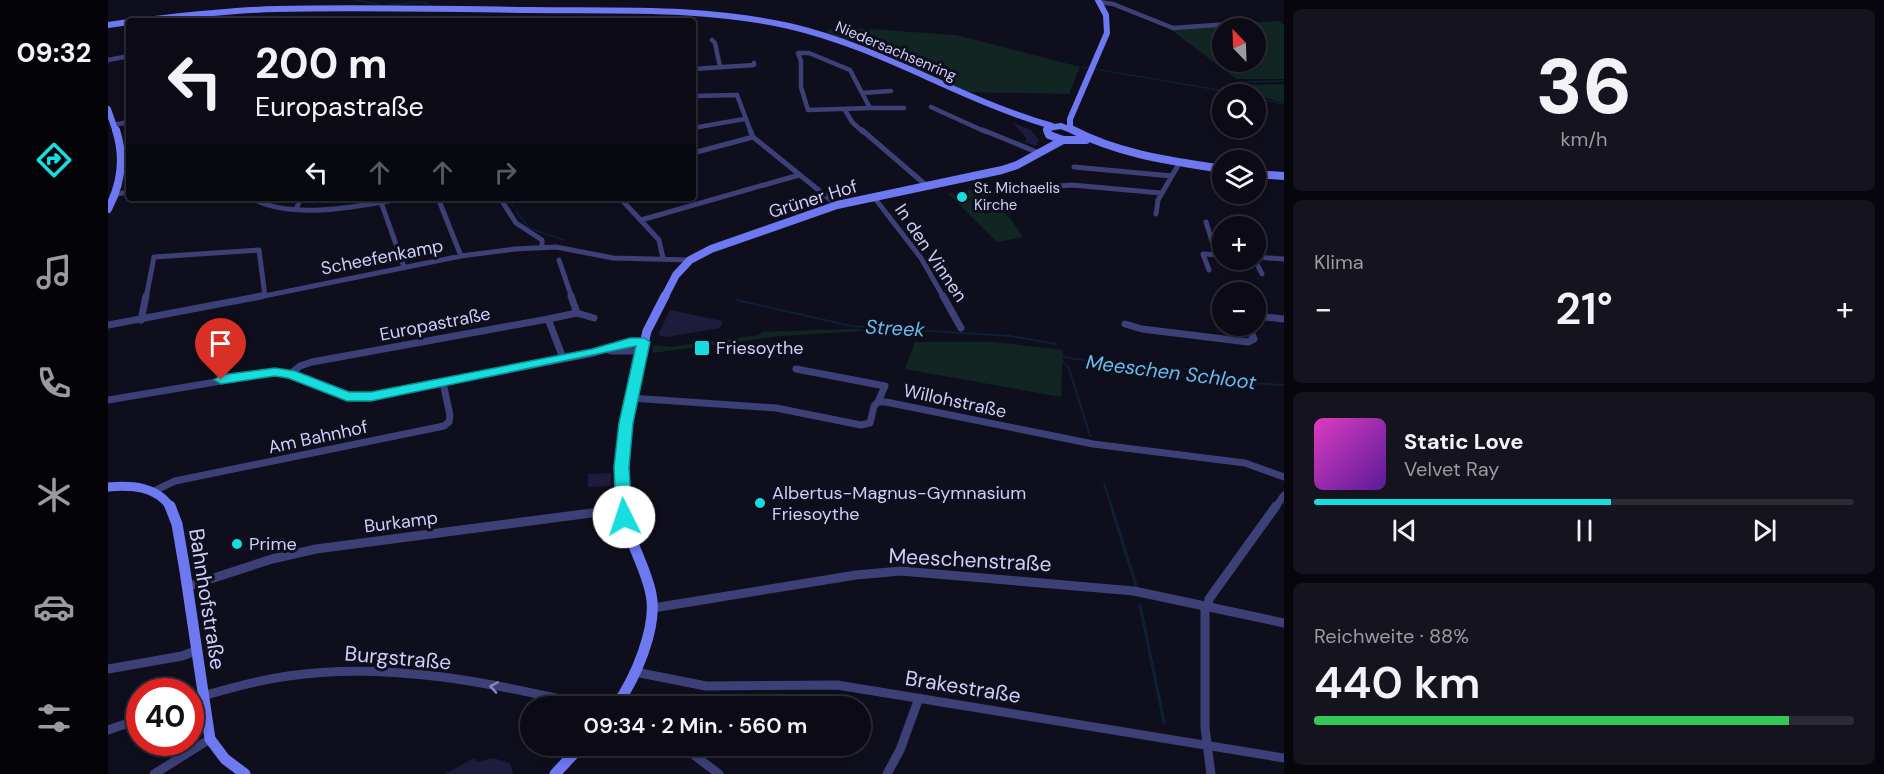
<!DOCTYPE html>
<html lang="de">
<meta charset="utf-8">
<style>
:root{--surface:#0b0a15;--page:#14131e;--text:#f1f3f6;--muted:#9a9aa0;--line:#2b2b34;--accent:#16dede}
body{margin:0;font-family:"DM Sans",sans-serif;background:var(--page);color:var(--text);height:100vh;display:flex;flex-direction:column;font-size:22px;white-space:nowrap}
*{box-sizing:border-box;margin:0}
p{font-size:20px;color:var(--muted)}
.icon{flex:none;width:33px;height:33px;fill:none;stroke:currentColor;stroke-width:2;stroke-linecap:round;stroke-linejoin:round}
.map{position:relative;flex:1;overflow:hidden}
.details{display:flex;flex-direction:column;gap:9px;padding:9px;background:#06060c;width:600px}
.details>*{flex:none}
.top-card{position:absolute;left:18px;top:18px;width:570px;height:183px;border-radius:6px;box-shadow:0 3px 9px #0003,0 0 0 2px var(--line);background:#0b0a15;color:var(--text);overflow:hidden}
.needle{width:39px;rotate:337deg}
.fabs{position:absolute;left:1104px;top:18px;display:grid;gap:12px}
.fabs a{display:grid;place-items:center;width:54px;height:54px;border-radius:50%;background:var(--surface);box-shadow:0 3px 9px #0003,0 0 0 2px var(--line);font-size:30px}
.speed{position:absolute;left:18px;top:678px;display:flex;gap:12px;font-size:30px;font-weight:700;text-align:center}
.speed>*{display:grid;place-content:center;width:78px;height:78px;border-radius:50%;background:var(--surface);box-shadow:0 3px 9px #0003,0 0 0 2px var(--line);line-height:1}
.speed .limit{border:9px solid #d22;background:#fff;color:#111}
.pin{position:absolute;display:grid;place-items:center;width:51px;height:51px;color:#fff;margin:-62px -26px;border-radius:50% 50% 50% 0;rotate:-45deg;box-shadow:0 0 6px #0007}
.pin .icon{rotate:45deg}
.me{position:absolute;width:66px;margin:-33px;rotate:356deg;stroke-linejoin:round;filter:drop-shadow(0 0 4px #0008)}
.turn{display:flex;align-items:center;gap:21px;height:126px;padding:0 30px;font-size:27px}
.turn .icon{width:78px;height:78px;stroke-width:2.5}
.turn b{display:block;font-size:42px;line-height:51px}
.lanes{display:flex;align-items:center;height:57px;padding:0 30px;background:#0003;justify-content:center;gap:30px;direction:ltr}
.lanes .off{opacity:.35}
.big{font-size:45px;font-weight:600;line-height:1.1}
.details .card{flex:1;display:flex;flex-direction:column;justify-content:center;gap:9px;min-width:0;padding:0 21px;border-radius:9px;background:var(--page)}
.details .dial{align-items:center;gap:0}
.dial b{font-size:78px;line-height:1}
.song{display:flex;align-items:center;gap:18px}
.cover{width:72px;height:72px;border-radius:9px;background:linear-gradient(135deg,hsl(310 70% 55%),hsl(270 70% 35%))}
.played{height:6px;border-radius:3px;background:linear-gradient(90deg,var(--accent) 55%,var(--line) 55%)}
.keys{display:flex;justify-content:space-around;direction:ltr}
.heat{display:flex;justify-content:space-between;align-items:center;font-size:33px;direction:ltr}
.charge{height:9px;border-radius:4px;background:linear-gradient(90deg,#34c759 88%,var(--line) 0)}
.trip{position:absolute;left:412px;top:696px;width:351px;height:60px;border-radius:30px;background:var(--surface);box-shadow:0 3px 9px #0003,0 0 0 2px var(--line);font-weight:600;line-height:60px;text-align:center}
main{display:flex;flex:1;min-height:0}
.menu{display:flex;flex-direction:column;width:108px;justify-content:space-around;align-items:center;background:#040408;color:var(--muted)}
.menu .icon{width:42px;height:42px}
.menu .selected{color:var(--accent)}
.menu b{font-size:27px;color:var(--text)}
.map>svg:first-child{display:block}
</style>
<main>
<nav class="menu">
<b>09:32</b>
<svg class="icon selected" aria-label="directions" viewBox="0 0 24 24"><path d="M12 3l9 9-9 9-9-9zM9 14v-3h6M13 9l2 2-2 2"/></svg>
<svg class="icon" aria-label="music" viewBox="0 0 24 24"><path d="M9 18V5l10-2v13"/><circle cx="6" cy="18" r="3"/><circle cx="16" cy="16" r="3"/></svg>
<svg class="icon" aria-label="phone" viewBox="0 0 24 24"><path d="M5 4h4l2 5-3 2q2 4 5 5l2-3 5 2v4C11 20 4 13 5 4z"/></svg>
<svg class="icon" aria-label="climate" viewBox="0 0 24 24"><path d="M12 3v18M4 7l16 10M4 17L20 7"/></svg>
<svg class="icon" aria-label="car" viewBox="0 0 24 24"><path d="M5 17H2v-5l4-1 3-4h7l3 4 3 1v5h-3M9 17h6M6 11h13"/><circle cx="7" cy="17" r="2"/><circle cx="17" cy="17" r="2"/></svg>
<svg class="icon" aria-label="filters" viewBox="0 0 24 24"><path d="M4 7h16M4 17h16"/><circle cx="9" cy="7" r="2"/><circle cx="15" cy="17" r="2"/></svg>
</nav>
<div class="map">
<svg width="1176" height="774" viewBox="0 0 1176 774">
<rect width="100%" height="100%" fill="#0f0e1c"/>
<path fill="#112623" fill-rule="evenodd" d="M1171,21L1176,25V79H1128L1062,29ZM1114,28H1148V62H1114Z
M730,27L848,35L972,67L961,94L857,92L777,54L720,33V30Z
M1176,84V103L1145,94V85Z
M869,188L902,218L915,237L889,242L841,194L844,193L854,203L863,200L854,192Z
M739,329L772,330L672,336L544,353L545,345L563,347L652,335L654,332Z
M807,342H887L955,350L953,397L797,369Z"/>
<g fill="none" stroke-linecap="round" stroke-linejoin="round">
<path stroke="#0d2036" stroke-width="1.5" d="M249,0L273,5
M279,5L315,2L325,7
M319,17L321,21
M975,67L1134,94
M1127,93L1132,82L1176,81
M1148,98L1176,104
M399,198L405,206
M408,211L421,228L455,240"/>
<path stroke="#0d2036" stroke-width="2" d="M629,300L743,326L902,336L948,344
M948,350L947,354L961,368L982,436
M949,356L1107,381L1176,385
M996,483L1004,508"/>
<path stroke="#0d2036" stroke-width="3" d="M1003,506L1028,585
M1032,605L1056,722"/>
</g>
<path fill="#1f1b3c" d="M905,123L923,130L931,140L928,146L917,142L919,139Z
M562,310L615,321L612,328L559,337L550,335Z
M503,473V486L480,487V474Z
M366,758L369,762L385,758L402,763L405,774H337Z"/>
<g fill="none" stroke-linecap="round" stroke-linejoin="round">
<path stroke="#3d4077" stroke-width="4.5" d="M991,2L1005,4L1065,28L1135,23
M604,40L607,43L612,67
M690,53H701L742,70L762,108L700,110L693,87V61Z
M0,60L21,56
M585,69L646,65V63
M754,93L783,91
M585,96L629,95L643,132
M823,107L878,132
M762,108H796
M737,110L744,122L755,132
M5,125L21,122
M585,128L636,119"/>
<path stroke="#3d4077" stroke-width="5" d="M642,130L645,137L729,205
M754,130L819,186
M875,130L931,153
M585,153L645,137
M966,167L1064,176
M951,186L964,185L1053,193
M9,194L21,192
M765,196L813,258L836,298
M143,198C184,221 252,206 297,198
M330,198L353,256
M392,198L408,223L434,240V247
M512,198L551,240L555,258
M273,202L296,267
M188,209L193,198
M1048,214L1050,200L1072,162
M533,220L691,175
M1098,222L1108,254
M1148,257L1176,259
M451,260L464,298
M1147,260L1154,274
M1101,270L1095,254L1114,255
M38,298L46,257L151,250L157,296
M146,298L353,256L407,249L448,247L505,258L582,260"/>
<path stroke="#3d4077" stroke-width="7" d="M463,296L469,313
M835,296L853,328
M1148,316L1176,319
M440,319L469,313L486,318
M33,320L38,296
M1017,324L1034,329L1140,342L1146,339L1140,326
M0,325L153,296
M503,351H533
M688,369L777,386L770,402
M182,374L192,366L204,362L440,319L455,358
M523,398L668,408L753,425L762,423L766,406L770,402H778L985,444L1137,463L1176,477
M0,400L167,372C200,378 229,397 263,397L486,353L522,342H536
M46,491L67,481L336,426L341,422L342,415L335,383
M1167,508L1176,495"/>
<path stroke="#3d4077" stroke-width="9" d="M81,586L164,559L208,549L514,509
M1097,606V728L1103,774
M1100,606L1101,599L1168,506
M545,608L748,575L793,571L1026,591L1176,623
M0,669L74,656L87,651
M527,672L598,686L729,685L1176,758
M82,700C114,690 146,681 180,676C281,661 385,683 483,706
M0,730L32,719
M574,746L611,774
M46,774L102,739
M779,774L792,750L811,698"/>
<path stroke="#6e78f1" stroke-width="6" d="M28,21C75,16 122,10 169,9C253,7 338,9 423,10C509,11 596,7 681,26C773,47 853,100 944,126
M0,25L21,22
M0,109L8,132
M940,128L953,126L968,132
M962,128V119L999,33L998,15L990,0
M939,129L940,132"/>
<path stroke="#6e78f1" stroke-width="8" d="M939,130L941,135L955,140H978
M965,130C1010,154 1064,161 1114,169
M1148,174L1176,176
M0,209C14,183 17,158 8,130
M556,298L568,275L582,260L603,249L729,205L894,170L909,165L955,140"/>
<path stroke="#6e78f1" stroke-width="9" d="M0,487C24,485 49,486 63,508
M514,508V467L518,423L539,331L557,296"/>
<path stroke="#6e78f1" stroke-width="11" d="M62,506L69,524L77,571L102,739L117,759L137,774
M508,706C527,679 550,627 543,594C537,564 518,537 514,506
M447,774L473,746"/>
</g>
<defs><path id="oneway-chevron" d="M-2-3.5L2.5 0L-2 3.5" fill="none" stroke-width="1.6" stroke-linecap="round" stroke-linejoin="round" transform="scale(1.5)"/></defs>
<use stroke="#8687b8" href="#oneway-chevron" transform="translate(386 687) rotate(-171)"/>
<path fill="#16dede" stroke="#0e9090" stroke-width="1.5" d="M522,338H536L542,342L525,423L521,467L524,517L522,521H511L508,517L506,467L511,423L528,346L263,401H239L180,378L167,376L113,384L106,380L113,375L167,368L187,371L241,392H263L484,349Z"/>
<g fill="#16dede" stroke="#0f0e1c" stroke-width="2">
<circle cx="854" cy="197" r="6"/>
<rect x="586" y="340" width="16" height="16" rx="3"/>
<circle cx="652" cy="503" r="6"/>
<circle cx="129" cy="544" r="6"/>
</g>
<g text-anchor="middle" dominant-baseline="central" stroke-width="6" stroke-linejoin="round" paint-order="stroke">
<g font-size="15" fill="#cfcefa" stroke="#0f0e1c">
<text transform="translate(788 51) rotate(23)">Niedersachsenring</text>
</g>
<g font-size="15" fill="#cfcefa" stroke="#0f0e1c" text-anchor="start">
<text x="866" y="188">St. Michaelis<tspan x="866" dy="17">Kirche</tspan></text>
</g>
<g font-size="18" fill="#cfcefa" stroke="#0f0e1c">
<text transform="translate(705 199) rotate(-17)">Grüner Hof</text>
<text transform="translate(823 253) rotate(56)">In den Vinnen</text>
<text transform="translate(274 257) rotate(-11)">Scheefenkamp</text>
<text transform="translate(327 324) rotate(-11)">Europastraße</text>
<text transform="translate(847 401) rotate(12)">Willohstraße</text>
<text transform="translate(210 437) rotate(-12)">Am Bahnhof</text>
<text transform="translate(293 522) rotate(-7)">Burkamp</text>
</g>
<g font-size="18" fill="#cfcefa" stroke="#0f0e1c" text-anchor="start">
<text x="608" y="348">Friesoythe</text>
<text x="664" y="493">Albertus-Magnus-Gymnasium<tspan x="664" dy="21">Friesoythe</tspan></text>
<text x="141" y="544">Prime</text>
</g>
<g font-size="20" font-style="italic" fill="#66bef0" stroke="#0f0e1c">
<text transform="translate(787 328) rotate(3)">Streek</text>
<text transform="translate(1063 372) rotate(7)">Meeschen Schloot</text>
</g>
<g font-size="21" fill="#cfcefa" stroke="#0f0e1c">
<text transform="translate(862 560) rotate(3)">Meeschenstraße</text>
<text transform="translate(99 599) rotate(81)">Bahnhofstraße</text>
<text transform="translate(290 658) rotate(5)">Burgstraße</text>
<text transform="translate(855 687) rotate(9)">Brakestraße</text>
</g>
</g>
</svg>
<div class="fabs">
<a><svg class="needle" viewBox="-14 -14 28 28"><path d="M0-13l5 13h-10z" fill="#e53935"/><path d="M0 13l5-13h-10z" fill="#9a9aa0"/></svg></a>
<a><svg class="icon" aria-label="search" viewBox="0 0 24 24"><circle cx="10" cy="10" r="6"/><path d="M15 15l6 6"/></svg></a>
<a><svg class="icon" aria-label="layers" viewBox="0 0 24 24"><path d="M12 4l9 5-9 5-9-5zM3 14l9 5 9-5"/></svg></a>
<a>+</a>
<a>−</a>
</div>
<div class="speed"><div class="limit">40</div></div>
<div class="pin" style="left:113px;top:380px;background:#d93025"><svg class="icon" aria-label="arrive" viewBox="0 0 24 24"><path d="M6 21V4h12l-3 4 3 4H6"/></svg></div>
<svg class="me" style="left:516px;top:517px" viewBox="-20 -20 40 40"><circle r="19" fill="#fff"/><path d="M0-13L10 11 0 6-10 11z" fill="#16dede"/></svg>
<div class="trip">09:34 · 2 Min. · 560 m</div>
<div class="top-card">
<div class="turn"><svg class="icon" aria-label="left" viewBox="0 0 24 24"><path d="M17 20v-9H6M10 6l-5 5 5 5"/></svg><div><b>200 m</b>Europastraße</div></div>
<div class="lanes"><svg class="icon" aria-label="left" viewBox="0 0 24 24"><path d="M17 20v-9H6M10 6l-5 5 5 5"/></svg><svg class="icon off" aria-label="ahead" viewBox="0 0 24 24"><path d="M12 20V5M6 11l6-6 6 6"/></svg><svg class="icon off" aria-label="ahead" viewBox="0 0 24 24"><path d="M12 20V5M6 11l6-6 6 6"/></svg><svg class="icon off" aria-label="right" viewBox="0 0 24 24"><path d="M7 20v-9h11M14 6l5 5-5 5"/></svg></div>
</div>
</div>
<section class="details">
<div class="card dial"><b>36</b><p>km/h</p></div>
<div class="card"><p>Klima</p>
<div class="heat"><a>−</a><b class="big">21°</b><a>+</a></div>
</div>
<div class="card">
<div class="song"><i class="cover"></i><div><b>Static Love</b><p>Velvet Ray</p></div></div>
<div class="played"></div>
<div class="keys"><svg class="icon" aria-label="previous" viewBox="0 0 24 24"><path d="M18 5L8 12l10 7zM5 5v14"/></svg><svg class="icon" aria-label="pause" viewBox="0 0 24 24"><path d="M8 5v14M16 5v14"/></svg><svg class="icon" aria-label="next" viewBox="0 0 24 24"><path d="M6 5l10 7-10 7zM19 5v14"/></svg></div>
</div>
<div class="card"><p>Reichweite · 88%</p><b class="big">440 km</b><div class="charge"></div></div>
</section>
</main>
